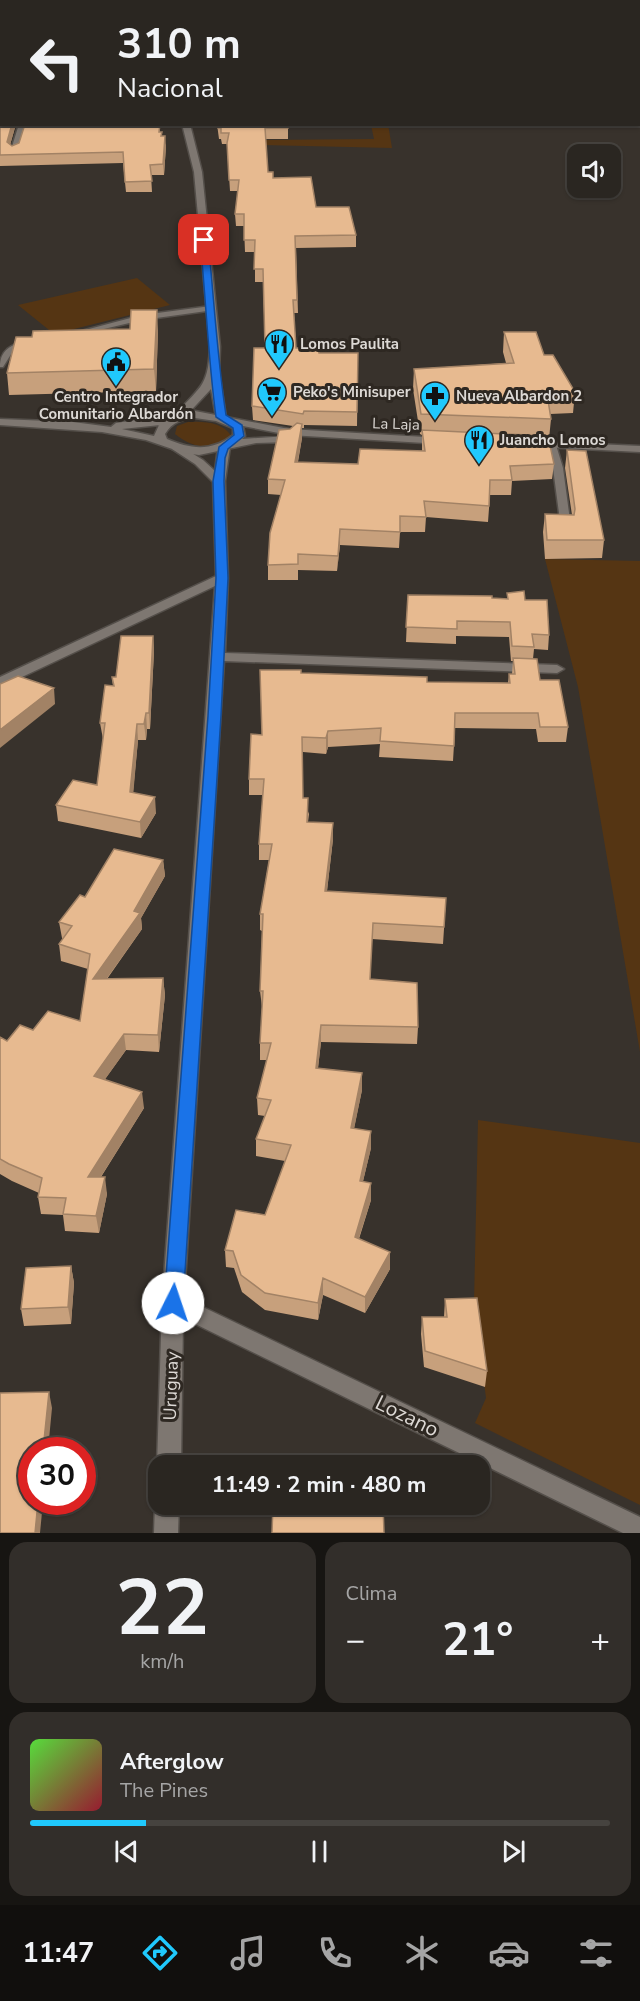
<!DOCTYPE html>
<html lang="es">
<meta charset="utf-8">
<style>
:root{--surface:#2a2621;--page:#322e2a;--text:#f1f3f6;--muted:#a5a5a5;--line:#46433f;--accent:#20c9fd}
body{margin:0;font-family:"Nunito Sans",sans-serif;background:var(--page);color:var(--text);height:100vh;display:flex;flex-direction:column;font-size:22px;white-space:nowrap}
*{box-sizing:border-box;margin:0}
p{font-size:20px;color:var(--muted)}
.icon{flex:none;width:33px;height:33px;fill:none;stroke:currentColor;stroke-width:2;stroke-linecap:round;stroke-linejoin:round}
.map{position:relative;height:1533px;overflow:hidden}
.details{display:flex;flex-direction:column;gap:9px;padding:9px;background:#171512;flex:1}
.details>*{flex:none}
.banner{position:absolute;left:0px;top:0px;width:640px;height:126px;box-shadow:0 2px 4px #0004,0 0 0 2px var(--line);background:#2a2621;color:var(--text);overflow:hidden}
.fabs{position:absolute;left:567px;top:144px;display:grid;gap:12px}
.fabs a{display:grid;place-items:center;width:54px;height:54px;border-radius:12px;background:var(--surface);box-shadow:0 2px 4px #0004,0 0 0 2px var(--line);font-size:30px}
.speed{position:absolute;left:18px;top:1437px;display:flex;gap:12px;font-size:30px;font-weight:700;text-align:center}
.speed>*{display:grid;place-content:center;width:78px;height:78px;border-radius:50%;background:var(--surface);box-shadow:0 2px 4px #0004,0 0 0 2px var(--line);line-height:1}
.speed .limit{border:9px solid #d22;background:#fff;color:#111}
.pin{position:absolute;display:grid;place-items:center;width:51px;height:51px;color:#fff;margin:-26px;border-radius:12px;box-shadow:0 3px 9px #0006}
.me{position:absolute;width:66px;margin:-33px;rotate:4deg;stroke-linejoin:round;filter:drop-shadow(0 0 4px #0008)}
.turn{display:flex;align-items:center;gap:21px;height:126px;padding:0 18px;font-size:27px}
.turn .icon{width:78px;height:78px;stroke-width:2.5}
.turn b{display:block;font-size:42px;line-height:51px}
.big{font-size:45px;font-weight:700;line-height:1.1}
.details .tile{flex:1;display:flex;flex-direction:column;justify-content:center;gap:9px;min-width:0;padding:0 21px;border-radius:18px;background:var(--page)}
.details .dial{align-items:center;gap:0}
.dial b{font-size:78px;line-height:1}
.song{display:flex;align-items:center;gap:18px}
.cover{width:72px;height:72px;border-radius:9px;background:linear-gradient(135deg,hsl(110 70% 55%),hsl(350 70% 35%))}
.played{height:6px;border-radius:3px;background:linear-gradient(90deg,var(--accent) 20%,var(--line) 20%)}
.keys{display:flex;justify-content:space-around;direction:ltr}
.heat{display:flex;justify-content:space-between;align-items:center;font-size:33px;direction:ltr}
.details .tiles{flex:1;display:grid;gap:9px;grid-template-columns:1fr 1fr}
.tile:last-child{grid-column:span 2}
.trip{position:absolute;left:148px;top:1455px;width:342px;height:60px;border-radius:18px;background:var(--surface);box-shadow:0 2px 4px #0004,0 0 0 2px var(--line);font-weight:700;line-height:60px;text-align:center}
.menu{display:flex;height:96px;justify-content:space-around;align-items:center;background:#110f0d;color:var(--muted)}
.menu .icon{width:42px;height:42px}
.menu .current{color:var(--accent)}
.menu b{font-size:27px;color:var(--text)}
.map>svg:first-child{display:block}
</style>
<div class="map">
<svg width="640" height="1533" viewBox="0 0 640 1533">
<rect width="100%" height="100%" fill="#38322c"/>
<path fill="#553513" d="M388,124L392,148L262,145L263,140L374,139L371,125Z
M137,278L170,305L54,334L18,305Z
M188,422C205,421 223,422 232,437C214,452 192,448 175,434L177,426Z
M545,559L640,561V1052L578,687Z
M478,1120L640,1143V1505L475,1423L486,1398L474,1303Z"/>
<g fill="none" stroke-linecap="round" stroke-linejoin="round">
<g stroke="#544f4a" stroke-width="3">
<path id="service" d="M211,306L215,308L214,310L142,320L74,336L70,334L142,315Z
M27,340H30V344L13,351L3,367H0C0,350 11,345 27,340Z
M552,442L556,445L563,468L571,528L566,531L561,528L553,468L548,445Z"/>
</g>
<g stroke="#544f4a" stroke-width="3">
<path id="minor" d="M145,0H151L152,2H146Z
M19,124H27L18,153L14,155L10,153Z
M182,124H190L202,172L220,347L219,372L226,417L221,420L216,417L211,389L183,419H175L174,417C198,386 208,391 210,347L194,172Z
M224,444L230,447L225,481L228,578L225,653L557,665L564,669L557,673L224,661L184,1298L640,1517V1533H623L183,1318L181,1466H159V1470L157,1466L162,1303L215,586L5,685L0,686V677L216,576L213,482L195,464L172,449L178,446L182,447L203,460L215,471L218,447Z
M159,1496V1504H179L178,1533H154L155,1504Z"/>
</g>
<g stroke="#544f4a" stroke-width="3">
<path id="secondary" d="M195,411L289,429L442,438L448,441L442,444L289,435L243,426L245,436L242,439L289,436L295,439L289,442L256,443L199,455L184,453L146,440L102,432L0,425V419L73,422L111,427L116,423ZM195,418L216,421L233,428V435C212,452 190,449 167,439L165,434C172,422 182,419 195,418ZM159,425L154,436L122,429L160,425Z
M529,441L640,446V452L525,446V442Z"/>
</g>
<use href="#service" fill="#7e7771" fill-rule="evenodd"/>
<use href="#minor" fill="#7e7771" fill-rule="evenodd"/>
<use href="#secondary" fill="#7e7771" fill-rule="evenodd"/>
</g>
<path fill="#c7a07c" d="M294,0H341V2H294Z
M0,98H2V124H16L10,145L12,146L160,124V132L166,146L164,175H151L152,192H126L123,163L0,166Z
M217,124H287L288,128V139H265L268,172L273,178L356,235V247L296,248L298,313H294L296,348L319,353H358L357,426L304,425V428H302V438L298,462L358,464L422,451V435L420,434L413,389L414,369L506,363L503,352L504,332L544,355L575,392L573,413L550,414L551,419L549,439L554,464L552,479L512,481L511,495H490L488,522L426,517L425,532H400L399,548L340,545L337,571L298,570V580H268V565L281,495L268,494V479L290,429L293,426L253,420L252,406L265,348L263,282H255V252H245L244,226H236L235,214L238,191H230L227,144H222L221,139H219Z
M130,329L158,330L156,391L9,395L7,373L32,337Z
M567,450L604,540L602,558L545,559L543,532L545,514L572,515L565,468Z
M507,593L525,600L549,635L548,650L534,649L533,659L540,680L568,727L566,742H538L536,729L455,728L453,761L379,757L380,744L328,747L326,754L303,752V798L309,814L308,822L333,823V839L327,891L446,898L443,944L372,939L370,979L418,1027L417,1044L321,1042L318,1068L362,1073V1090L354,1128L371,1148L363,1181L371,1200L359,1239L390,1252V1269L365,1313L323,1295L318,1320L265,1310L242,1292L234,1268L226,1267L225,1250L265,1215L285,1161L256,1156V1139L265,1116L258,1115L257,1098L267,1060H260V1043L262,1007L260,991L262,931L260,930V914L269,860H259V844L263,795H249V779L262,735L301,673L427,682L508,683L509,674H512L513,661H511L509,637L456,636V644L406,642L408,595L507,599Z
M153,636L154,651L150,729H147L146,740H138L133,792L156,813L141,838L58,821L56,805L97,785L103,739L100,723L113,686L112,677H116Z
M163,860L165,876L141,918L142,929L107,979L163,978L165,995L159,1052L126,1050L105,1079L144,1108L101,1177L107,1194L99,1233L65,1231L63,1215L41,1214L38,1197L39,1193L12,1181L0,1174V1037L7,1041L33,1030L80,1021L88,969L61,961L59,944L63,939L62,938L59,922L85,897Z
M71,1266L74,1283L71,1324L24,1326L21,1309Z
M445,1299L487,1371L485,1387L424,1367L421,1334L422,1317H444Z"/>
<path fill="#a28265" d="M12,124H16L8,152L7,142Z
M165,136L166,146L164,175L163,164Z
M157,310L158,330L156,391L154,369Z
M302,424V438L295,477V462Z
M340,529V545L337,571L338,556Z
M153,636L154,651L150,729L149,713Z
M54,688L55,704L0,748V730Z
M146,713L147,729L146,740L144,724Z
M137,724L138,740L132,808L130,792Z
M328,731V747L326,754V738Z
M155,797L156,813L141,838L140,822Z
M333,823V839L325,908V891Z
M163,860L165,876L141,918L142,929L95,995L93,979Z
M163,978L165,995L159,1052L158,1035Z
M321,1025V1042L316,1085V1068Z
M124,1034L126,1050L96,1092L94,1076Z
M362,1073V1090L351,1144V1128Z
M142,1092L144,1108L90,1194L88,1177Z
M371,1131V1148L359,1198L360,1181Z
M105,1177L107,1194L99,1233L96,1216Z
M371,1183V1200L354,1253L355,1237Z
M390,1252V1269L365,1313V1297Z
M71,1266L74,1283L71,1324L68,1307Z
M323,1278V1295L318,1320V1303Z
M49,1392L52,1408L48,1450H43Z
M38,1502H43L40,1533H35Z"/>
<path fill="#e7ba90" stroke="#a28265" stroke-width="1.5" d="M180,0H230V2H180Z
M296,0H324L325,2H296Z
M0,88H2V97H0Z
M0,105H2V124H12L7,142L12,146L19,143L25,124H160L159,132H162L161,136H165L163,164L150,165L152,181L125,182L123,152L0,155Z
M218,124H287L288,128H265L268,172H273V178L311,177L316,207H349L356,235L295,236L297,300H293L296,348H318L319,353H358L357,412L304,411L303,414L252,406L254,348H265L263,269H254L255,240H244V214H235L239,180H229L227,143L229,133H221V128H218Z
M131,310H157L154,369L7,373L16,337H32L33,331L130,329Z
M504,332H536L544,355H553L575,392L547,394L551,419L421,414L414,369L514,363Z
M297,423L302,424L295,462L358,464L360,449L425,451L422,430L548,436L554,464L510,466L512,480H490L489,506L424,501L426,517L400,516V532L340,529L338,556L298,554V564L268,565L270,533L285,480L268,479L279,430L290,429Z
M567,450L586,451L604,540H547L545,514L574,515L575,509Z
M524,591L525,600H547L549,635L532,634L534,647L512,646L510,622L457,621V629L406,627L408,595L492,596V598L508,599L507,593Z
M121,636H153L149,713H146L144,724H137L130,792L155,797L140,822L56,805L73,780L97,785L105,723H100L105,685L114,686L112,677H116Z
M513,658L537,659L540,680H559L568,727H540L538,713H455L454,746L380,741L381,728L328,731L326,738L302,737L303,798H308L307,822L333,823L325,891L446,898L444,927L373,923L370,979L417,983L418,1027L321,1025L316,1068L362,1073L351,1128L371,1131L360,1181L371,1183L355,1237L390,1252L365,1297L323,1278L318,1303L265,1293L241,1275L233,1251L225,1250L236,1210L265,1215L291,1145L256,1139L271,1100L257,1098L271,1043H260L263,991H260L263,914H260L272,844H259L264,779H249L251,734L262,735L260,670H301V673L427,677V682L510,683L509,674H515Z
M18,676L54,688L0,730V684Z
M114,849L163,860L134,911L140,913L93,979L163,978L158,1035L124,1034L94,1076L142,1092L88,1177H105L96,1216L63,1214L66,1198L38,1197L42,1178L9,1164L0,1159V1037L7,1041L20,1025L33,1030L48,1011L80,1021L90,954L59,944L72,926L59,922L80,895L85,897Z
M71,1266L68,1307L21,1309L26,1268Z
M477,1298L487,1371L425,1351L422,1317H447L445,1299Z
M49,1392L43,1450H32V1502H38L35,1533H0V1393Z
M273,1504H383L384,1533H272Z"/>
<path fill="#1a73e8" stroke="#114b97" stroke-width="1.5" d="M204,237L208,240C214,298 217,357 226,415L242,425L244,436L228,449L225,458L224,481L228,578L221,716L183,1303L180,1309L173,1312L167,1309L164,1303L208,716L216,578L213,481L219,447L234,435L233,428L216,417C208,358 206,299 200,240Z"/>
<defs>
<g id="restaurant-pin" transform="scale(1.5)"><path d="M0 17L-7.5 6A9.5 9.5 0 1 1 7.5 6Z" fill="#20c9fd" stroke="#2e2822"/><path d="M-5-6h1v4h1v-4h1v4h1v-4h1v5L-1.5 .5V6h-2V.5L-5-1ZM5-6V6H3V1.5H1.5Q1.5-4 5-6Z" fill="#111"/></g>
<g id="civic-pin" transform="scale(1.5)"><path d="M0 17L-7.5 6A9.5 9.5 0 1 1 7.5 6Z" fill="#20c9fd" stroke="#2e2822"/><path d="M-.6-6.5H3V-4.5H.6V-3L4-1V1h2V6H-6V1h2V-1L-.6-3ZM-1.2 2.5V6h2.4V2.5Z" fill="#111"/></g>
<g id="supermarket-pin" transform="scale(1.5)"><path d="M0 17L-7.5 6A9.5 9.5 0 1 1 7.5 6Z" fill="#20c9fd" stroke="#2e2822"/><path d="M-6-5.5h2.5l.6 2H6L4.5 2H-2.5L-4.4-4H-6ZM-1.5 3.2a1.3 1.3 0 1 0 .1 0ZM3 3.2a1.3 1.3 0 1 0 .1 0Z" fill="#111"/></g>
<g id="pharmacy-pin" transform="scale(1.5)"><path d="M0 17L-7.5 6A9.5 9.5 0 1 1 7.5 6Z" fill="#20c9fd" stroke="#2e2822"/><path d="M-2-6h4v4h4v4h-4v4h-4v-4h-4v-4h4Z" fill="#111"/></g>
</defs>
<g fill-rule="evenodd">
<use href="#restaurant-pin" x="279" y="344"/>
<use href="#civic-pin" x="116" y="362"/>
<use href="#supermarket-pin" x="272" y="392"/>
<use href="#pharmacy-pin" x="435" y="396"/>
<use href="#restaurant-pin" x="479" y="440"/>
</g>
<g text-anchor="middle" dominant-baseline="central" stroke-width="6" stroke-linejoin="round" paint-order="stroke">
<g font-size="15" font-weight="bold" fill="#ddd9d5" stroke="#2e2822" text-anchor="start">
<text x="300" y="344">Lomos Paulita</text>
<text x="293" y="392">Peko's Minisuper</text>
<text x="456" y="396">Nueva Albardon 2</text>
<text x="116" y="397" text-anchor="middle">Centro Integrador<tspan x="116" dy="17">Comunitario Albardón</tspan></text>
<text x="500" y="440">Juancho Lomos</text>
</g>
<g font-size="15" fill="#ddd9d5" stroke="#2e2822">
<text transform="translate(396 424) rotate(2)">La Laja</text>
</g>
<g font-size="18" fill="#ddd9d5" stroke="#2e2822">
<text transform="translate(171 1386) rotate(-88)">Uruguay</text>
</g>
<g font-size="21" fill="#ddd9d5" stroke="#2e2822">
<text transform="translate(407 1416) rotate(26)">Lozano</text>
</g>
</g>
</svg>
<div class="fabs">
<a><svg class="icon" aria-label="sound" viewBox="0 0 24 24"><path d="M4 9h4l5-4v14l-5-4H4zM17 9q2 3 0 6"/></svg></a>
</div>
<div class="speed"><div class="limit">30</div></div>
<div class="pin" style="left:204px;top:240px;background:#d93025"><svg class="icon" aria-label="arrive" viewBox="0 0 24 24"><path d="M6 21V4h12l-3 4 3 4H6"/></svg></div>
<svg class="me" style="left:173px;top:1303px" viewBox="-20 -20 40 40"><circle r="19" fill="#fff"/><path d="M0-13L10 11 0 6-10 11z" fill="#1a73e8"/></svg>
<div class="trip">11:49 · 2 min · 480 m</div>
<div class="banner">
<div class="turn"><svg class="icon" aria-label="left" viewBox="0 0 24 24"><path d="M17 20v-9H6M10 6l-5 5 5 5"/></svg><div><b>310 m</b>Nacional</div></div>
</div>
</div>
<section class="details">
<div class="tiles">
<div class="tile dial"><b>22</b><p>km/h</p></div>
<div class="tile"><p>Clima</p>
<div class="heat"><a>−</a><b class="big">21°</b><a>+</a></div>
</div>
<div class="tile">
<div class="song"><i class="cover"></i><div><b>Afterglow</b><p>The Pines</p></div></div>
<div class="played"></div>
<div class="keys"><svg class="icon" aria-label="previous" viewBox="0 0 24 24"><path d="M18 5L8 12l10 7zM5 5v14"/></svg><svg class="icon" aria-label="pause" viewBox="0 0 24 24"><path d="M8 5v14M16 5v14"/></svg><svg class="icon" aria-label="next" viewBox="0 0 24 24"><path d="M6 5l10 7-10 7zM19 5v14"/></svg></div>
</div>
</div>
</section>
<nav class="menu">
<b>11:47</b>
<svg class="icon current" aria-label="directions" viewBox="0 0 24 24"><path d="M12 3l9 9-9 9-9-9zM9 14v-3h6M13 9l2 2-2 2"/></svg>
<svg class="icon" aria-label="music" viewBox="0 0 24 24"><path d="M9 18V5l10-2v13"/><circle cx="6" cy="18" r="3"/><circle cx="16" cy="16" r="3"/></svg>
<svg class="icon" aria-label="phone" viewBox="0 0 24 24"><path d="M5 4h4l2 5-3 2q2 4 5 5l2-3 5 2v4C11 20 4 13 5 4z"/></svg>
<svg class="icon" aria-label="climate" viewBox="0 0 24 24"><path d="M12 3v18M4 7l16 10M4 17L20 7"/></svg>
<svg class="icon" aria-label="car" viewBox="0 0 24 24"><path d="M5 17H2v-5l4-1 3-4h7l3 4 3 1v5h-3M9 17h6M6 11h13"/><circle cx="7" cy="17" r="2"/><circle cx="17" cy="17" r="2"/></svg>
<svg class="icon" aria-label="filters" viewBox="0 0 24 24"><path d="M4 7h16M4 17h16"/><circle cx="9" cy="7" r="2"/><circle cx="15" cy="17" r="2"/></svg>
</nav>
